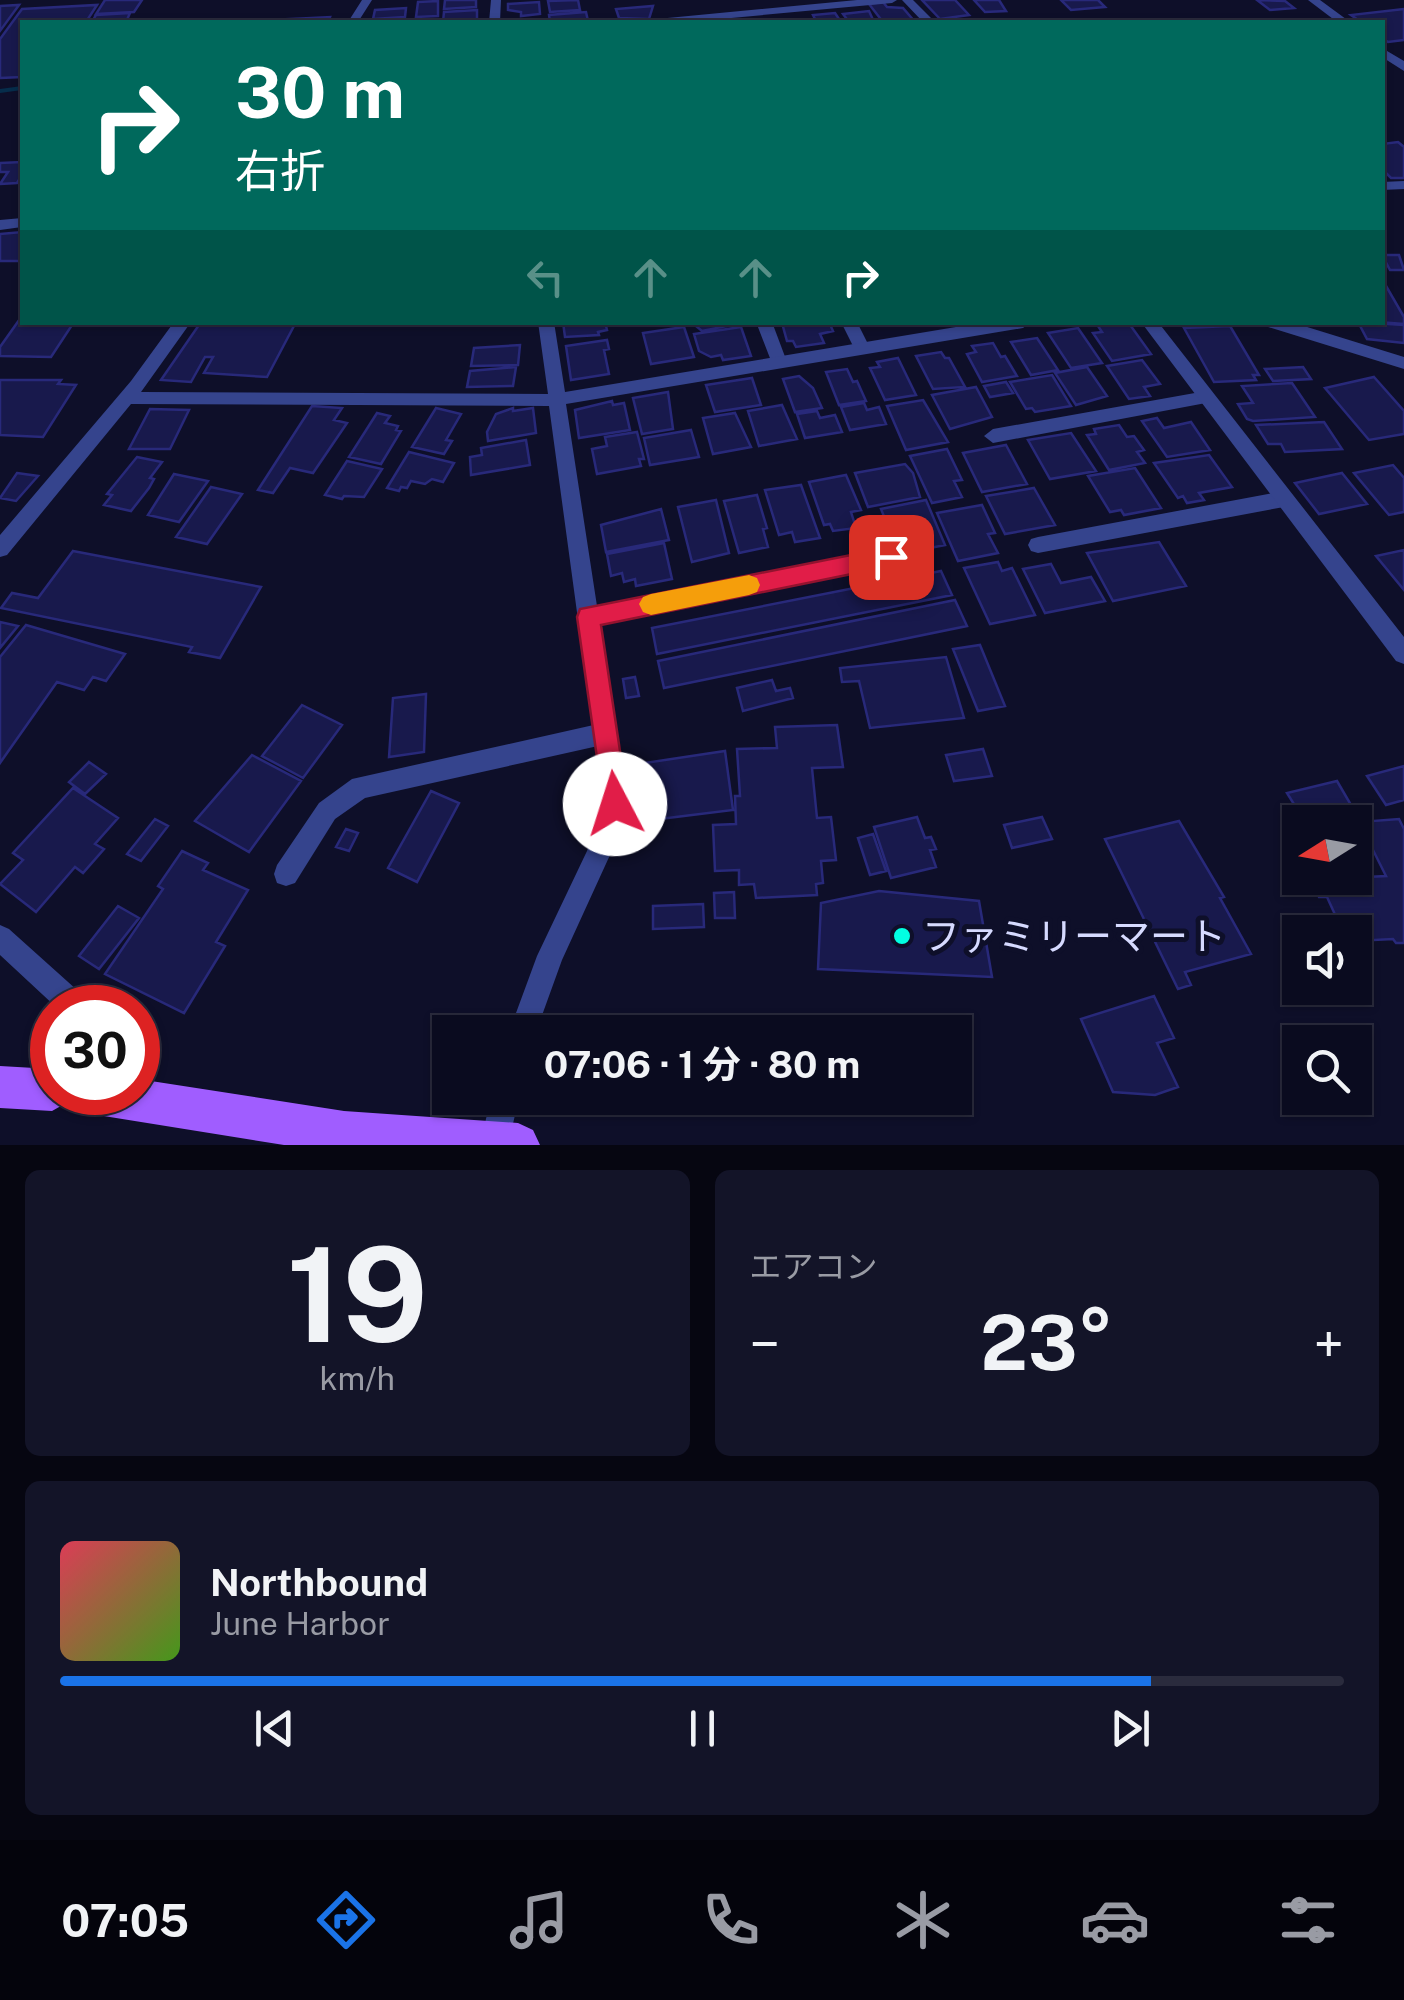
<!DOCTYPE html>
<html lang="ja">
<meta charset="utf-8">
<style>
:root{--surface:#0a0b1f;--page:#131428;--text:#f1f3f6;--muted:#999ba4;--line:#2a2b3d;--accent:#1a73e8}
body{margin:0;font-family:"Public Sans","Noto Sans JP",sans-serif;background:var(--page);color:var(--text);height:100vh;display:flex;flex-direction:column;font-size:38px;white-space:nowrap}
*{box-sizing:border-box;margin:0}
p{font-size:32px;color:var(--muted)}
.icon{flex:none;width:55px;height:55px;fill:none;stroke:currentColor;stroke-width:2;stroke-linecap:round;stroke-linejoin:round}
.map{position:relative;height:1145px;overflow:hidden}
.sheet{display:flex;flex-direction:column;gap:25px;padding:25px;background:#060611;flex:1}
.sheet>*{flex:none}
.guide{position:absolute;left:20px;top:20px;width:1365px;height:305px;border-radius:0px;box-shadow:0 2px 8px #0004,0 0 0 2px var(--line);background:#00695c;color:#fff;overflow:hidden}
.needle{width:65px;rotate:259deg}
.fabs{position:absolute;left:1282px;top:805px;display:grid;gap:20px}
.fabs a{display:grid;place-items:center;width:90px;height:90px;border-radius:0px;background:var(--surface);box-shadow:0 2px 8px #0004,0 0 0 2px var(--line);font-size:50px}
.speed{position:absolute;left:30px;top:985px;display:flex;gap:20px;font-size:50px;font-weight:700;text-align:center}
.speed>*{display:grid;place-content:center;width:130px;height:130px;border-radius:50%;background:var(--surface);box-shadow:0 2px 8px #0004,0 0 0 2px var(--line);line-height:1}
.speed .limit{border:15px solid #d22;background:#fff;color:#111}
.pin{position:absolute;display:grid;place-items:center;width:85px;height:85px;color:#fff;margin:-42px;border-radius:20px;box-shadow:0 5px 15px #0006}
.me{position:absolute;width:110px;margin:-55px;rotate:355deg;stroke-linejoin:round;filter:drop-shadow(0 0 8px #0008)}
.turn{display:flex;align-items:center;gap:35px;height:210px;padding:0 50px;font-size:45px}
.turn .icon{width:130px;height:130px;stroke-width:2.5}
.turn b{display:block;font-size:70px;line-height:85px}
.lanes{display:flex;align-items:center;height:95px;padding:0 50px;background:#0003;justify-content:center;gap:50px;direction:ltr}
.lanes .off{opacity:.35}
.big{font-size:75px;font-weight:700;line-height:1.1}
.sheet .tile{flex:1;display:flex;flex-direction:column;justify-content:center;gap:15px;min-width:0;padding:0 35px;border-radius:15px;background:var(--page)}
.sheet .dial{align-items:center;gap:0}
.dial b{font-size:130px;line-height:1}
.song{display:flex;align-items:center;gap:30px}
.cover{width:120px;height:120px;border-radius:15px;background:linear-gradient(135deg,hsl(350 70% 55%),hsl(100 70% 35%))}
.played{height:10px;border-radius:5px;background:linear-gradient(90deg,var(--accent) 85%,var(--line) 85%)}
.keys{display:flex;justify-content:space-around;direction:ltr}
.heat{display:flex;justify-content:space-between;align-items:center;font-size:55px;direction:ltr}
.sheet .tiles{flex:1;display:grid;gap:25px;grid-template-columns:1fr 1fr}
.tile:last-child{grid-column:span 2}
.trip{position:absolute;left:432px;top:1015px;width:540px;height:100px;border-radius:0px;background:var(--surface);box-shadow:0 2px 8px #0004,0 0 0 2px var(--line);font-weight:700;line-height:100px;text-align:center}
.dock{display:flex;height:160px;justify-content:space-around;align-items:center;background:#04040c;color:var(--muted)}
.dock .icon{width:70px;height:70px}
.dock .active{color:var(--accent)}
.dock b{font-size:45px;color:var(--text)}
.map>svg:first-child{display:block}
</style>
<div class="map">
<svg width="1404" height="1145" viewBox="0 0 1404 1145">
<rect width="100%" height="100%" fill="#0e0f29"/>
<g fill="none" stroke-linecap="round" stroke-linejoin="round">
<path fill="#062d4b" fill-rule="evenodd" d="M22,86V90L0,93V89Z"/>
</g>
<path fill="#18194c" stroke="#28297a" stroke-width="2.5" d="M105,0H142L134,12L96,14Z
M445,0H476V7L444,9Z
M578,0L580,10L550,12L548,1Z
M922,0H955L969,15L940,19Z
M974,0H999L1006,11L985,12Z
M1061,0H1098L1105,7L1071,10Z
M1257,0L1285,1L1294,8L1270,10Z
M438,1V16L416,17L418,2Z
M539,2L540,14L521,16V12L508,10V4Z
M883,2L887,7L903,8L915,22H883L869,4Z
M19,5L0,31V6Z
M97,5L86,22H22V77L0,78V39L22,9Z
M653,6L649,19L619,18L616,9Z
M406,8L405,17L373,19L375,10Z
M1404,9V40L1388,42L1382,38V22H1361L1351,15Z
M477,10V20L443,22L444,12Z
M869,11L874,22H849L843,14Z
M586,12L588,21L550,22L549,15Z
M130,13L126,22H92L96,15Z
M835,13L841,22L808,20L815,19L813,15Z
M330,17L328,22H226H227Z
M1398,142L1404,147V178H1391L1382,169V144Z
M22,162V175L17,183L0,184L8,172H0V163Z
M22,232V261H0V234Z
M1382,255H1399L1404,270H1390Z
M1382,279L1404,317V324L1379,322H1382Z
M22,316V322H74L51,357L0,356V347Z
M201,322H296L267,377L204,373L213,357H205L191,382L161,380Z
M563,322H605L607,330L598,332L599,335L565,337Z
M691,322H742V323L702,331Z
M829,322L833,331L820,334L824,343L796,347L793,341H787L782,323Z
M1128,322L1151,354L1112,361L1093,333L1102,332L1098,326Z
M1358,322L1404,325V343L1367,339Z
M1230,326L1259,375H1253L1256,380L1214,382L1184,328Z
M684,327L694,357L651,364L643,333Z
M741,327L751,356L723,360L721,355L711,357L699,351L694,334Z
M1078,328L1102,363L1071,368L1048,333Z
M1037,338L1058,370L1031,375L1011,342Z
M607,340L609,349L604,350L609,374L571,380L566,346Z
M993,343L1001,357L1005,356L1017,376L982,382L967,354L976,352L972,346Z
M520,345L518,365L471,366L474,348Z
M941,352L945,358H949L965,387L933,389L916,356Z
M898,358L916,395L885,400L870,368L880,367L877,362Z
M1142,360L1160,384L1144,387L1150,396L1129,399L1107,366Z
M516,367L513,386L467,387L470,371Z
M1087,367L1107,396L1076,405L1055,373Z
M1303,367L1311,379L1273,381L1265,369Z
M847,369L853,382L857,381L866,401L839,405L826,372Z
M1052,375L1071,406L1035,412L1032,408L1026,409L1010,382Z
M799,376L813,388L822,408L795,412L783,379Z
M1374,377L1404,411V434L1369,440L1325,388Z
M752,378L761,405L715,412L706,385Z
M0,380H61L58,384L76,385L43,437L0,435Z
M1006,382L1013,393L990,397L984,386Z
M1292,383L1315,417L1253,421L1247,419L1238,404L1253,403L1242,386Z
M976,387L992,417L950,429L932,395Z
M668,392L673,429L642,434L633,398Z
M923,400L948,442L906,450L887,406Z
M612,401L613,405L624,403L630,430L579,438L575,410Z
M864,403L867,410L879,407L886,424L850,430L841,407Z
M782,405L797,439L759,446L748,411Z
M312,406L342,408L334,420L347,423L313,473L290,468L273,493L258,490Z
M436,408L461,414L446,440L452,441L444,454L412,447Z
M513,408V411L533,408L536,433L488,441L487,432L496,414Z
M150,409L189,410L170,449H129Z
M817,411L820,418L835,415L842,432L805,438L797,414Z
M377,413L390,416L385,423L398,426L396,430L401,431L381,464L349,457Z
M735,413L751,447L713,454L703,418Z
M1157,418L1164,428L1191,422L1210,450L1167,457L1142,421Z
M1324,422L1342,449L1285,452L1281,444H1268L1256,425Z
M1119,425L1127,437L1134,436L1144,450L1137,452L1145,463L1109,470L1087,435L1096,434L1094,429Z
M691,430L699,457L650,465L644,438Z
M637,432L644,459H639L641,466L597,474L592,449L607,446L605,437Z
M1071,433L1096,471L1050,479L1028,440Z
M526,440L530,465L471,475L470,457L482,455L481,448Z
M1006,445L1027,484L982,492L963,453Z
M947,449L962,480L954,481L962,497L932,503L910,456Z
M409,452L454,463L443,482L432,479L425,484L411,481L407,488L401,487L399,491L387,488Z
M1209,455L1232,487L1199,493L1204,500L1187,503L1183,496L1178,498L1154,463Z
M137,457L162,462L150,478L154,479L149,488L131,511L104,505L112,495L107,494Z
M347,461L382,469L364,497L344,496L342,499L325,495Z
M905,464L913,473L920,497L868,507L855,473Z
M1393,465L1404,478V512L1389,515L1354,473Z
M1135,468L1161,508L1124,515L1121,510L1110,512L1088,476Z
M17,473L38,476L16,501L0,498Z
M1342,473L1367,504L1319,514L1295,483Z
M174,474L208,481L179,522L148,515Z
M846,475L861,510L851,512L856,528L833,531L830,524L824,525L809,482Z
M801,485L820,538L795,542L792,532L779,535L765,490Z
M211,487L242,494L207,544L176,537Z
M1034,488L1055,525L1005,534L986,496Z
M757,495L767,528L763,529L768,547L739,553L724,501Z
M716,500L729,553L692,562L678,507Z
M926,500L945,545L899,554L881,509Z
M982,505L995,533L988,534L998,553L958,561L937,513Z
M661,509L669,540L606,552L601,525Z
M1159,542L1186,586L1113,601L1087,553Z
M664,543L672,579L636,586L635,579L624,582L622,573L611,576L607,554Z
M1404,550V590L1376,556Z
M73,551L261,587L220,658L189,652L192,647L1,608L12,593L38,598Z
M998,562L1002,571L1012,568L1035,615L990,624L964,568Z
M1051,564L1061,583L1091,577L1105,601L1045,613L1023,569Z
M941,571L952,595L657,654L652,628Z
M955,600L967,626L664,688L658,661Z
M0,622L18,626L0,648Z
M26,625L125,654L106,681L93,677L84,690L57,682L0,763V657Z
M980,645L1005,706L978,711L953,649Z
M946,657L964,718L870,728L859,681L842,682L840,668Z
M635,677L639,696L626,698L623,679Z
M772,680L776,691L790,688L793,698L743,711L737,688Z
M426,694L424,752L389,757L393,698Z
M302,705L342,725L303,778L262,756Z
M837,725L843,767L812,768L817,818L831,817L836,860L821,861L823,883L816,884L817,895L756,898L754,884L739,885V870L715,871L713,825L736,824L735,796H740L737,749L777,748L775,727Z
M983,749L992,776L954,781L946,755Z
M725,751L733,810L643,821L638,764Z
M252,755L301,781L249,852L195,821Z
M89,762L106,774L85,794L69,782Z
M1404,766V800L1386,805L1367,776Z
M1337,781L1351,805L1302,817L1287,793Z
M73,788L118,818L95,844L104,849L83,873L75,867L36,912L0,884L23,860L13,853Z
M431,791L459,803L417,882L388,868Z
M917,817L925,838L931,837L936,849L930,850L936,867L891,878L874,827Z
M1042,817L1052,839L1012,848L1004,825Z
M155,819L168,826L141,861L127,854Z
M1399,819L1404,829V943H1396L1393,939L1355,941V932H1343L1327,897H1319L1310,878H1355V854L1366,877L1386,876L1359,822Z
M1179,821L1224,897L1220,898L1251,954L1185,972L1191,985L1178,989L1105,839Z
M346,829L358,833L349,851L336,847Z
M873,834L886,871L870,875L858,838Z
M182,851L208,863L203,870L248,890L216,942L225,946L184,1013L105,974L163,889L158,886Z
M879,891L979,901L992,977L818,969L821,903Z
M734,892L735,918H715L714,893Z
M703,904L704,927L653,929V906Z
M118,906L139,918L99,969L79,956Z
M1154,996L1174,1038L1157,1043L1178,1087L1155,1095L1113,1092L1081,1019Z"/>
<g fill="none" stroke-linecap="round" stroke-linejoin="round">
<path fill="#35448d" fill-rule="evenodd" d="M756,322H772L787,362L785,366H773Z
M841,322H857L870,348L868,352H856Z
M1206,391L1215,397L1206,403L993,443L984,436L993,429Z
M1284,491L1293,499L1284,507L1038,553L1031,551L1028,545L1031,539L1038,537Z
M607,722L615,725L618,733L615,741L607,744L365,798L335,819L295,883L286,886L277,883L274,874L277,865L319,803L352,779Z"/>
<path fill="#35448d" fill-rule="evenodd" d="M362,0H372L358,22H348Z
M491,0H501L500,22H489Z
M857,0H897L892,3L688,22H651L657,19Z
M902,0H913L935,22H923Z
M1308,0H1320L1350,22H1337Z
M1382,48L1404,61V71L1382,57Z
M1404,181V189L1382,190V182Z
M22,218V227L0,230V220Z
M174,322H191L141,392L548,394L538,322H554L565,392L986,322H1031L1023,328L566,404L597,606L891,549L898,551L901,557L898,563L891,565L600,624L627,804L610,855L562,960L536,1032H509L537,956L587,851L603,804L549,406L131,404L7,555L0,557V535L131,381Z
M1141,322H1158L1404,637V664L1396,661Z
M1263,322H1291L1404,357V369L1265,326Z
M0,925L9,929L87,999L91,1008H57L0,955Z
M491,1098H519L508,1145L480,1144Z"/>
<path fill="#a05dff" fill-rule="evenodd" d="M0,1066L52,1069V1092H138V1079L344,1111L518,1123L533,1130L540,1145H284L85,1113L68,1102L52,1111L0,1108Z"/>
</g>
<path fill="#e11d48" stroke="#92132f" stroke-width="2.5" d="M891,547L899,550L902,557L899,563L891,566L601,625L628,804L625,814L615,818L605,814L577,617L580,609Z"/>
<path fill="#f59e0b" d="M749,575L757,578L760,585L757,592L749,595L651,615L643,612L639,604L643,597L651,594Z"/>
<circle fill="#02ffe2" stroke="#0e0f29" stroke-width="4" cx="902" cy="936" r="10"/>
<g text-anchor="middle" dominant-baseline="central" stroke-width="10" stroke-linejoin="round" paint-order="stroke">
<g font-size="38" fill="#d6daff" stroke="#0e0f29" text-anchor="start">
<text x="922" y="936">ファミリーマート</text>
</g>
</g>
</svg>
<div class="fabs">
<a><svg class="needle" viewBox="-14 -14 28 28"><path d="M0-13l5 13h-10z" fill="#e53935"/><path d="M0 13l5-13h-10z" fill="#999ba4"/></svg></a>
<a><svg class="icon" aria-label="sound" viewBox="0 0 24 24"><path d="M4 9h4l5-4v14l-5-4H4zM17 9q2 3 0 6"/></svg></a>
<a><svg class="icon" aria-label="search" viewBox="0 0 24 24"><circle cx="10" cy="10" r="6"/><path d="M15 15l6 6"/></svg></a>
</div>
<div class="speed"><div class="limit">30</div></div>
<div class="pin" style="left:891px;top:557px;background:#d93025"><svg class="icon" aria-label="arrive" viewBox="0 0 24 24"><path d="M6 21V4h12l-3 4 3 4H6"/></svg></div>
<svg class="me" style="left:615px;top:804px" viewBox="-20 -20 40 40"><circle r="19" fill="#fff"/><path d="M0-13L10 11 0 6-10 11z" fill="#e11d48"/></svg>
<div class="trip">07:06 · 1 分 · 80 m</div>
<div class="guide">
<div class="turn"><svg class="icon" aria-label="right" viewBox="0 0 24 24"><path d="M7 20v-9h11M14 6l5 5-5 5"/></svg><div><b>30 m</b>右折</div></div>
<div class="lanes"><svg class="icon off" aria-label="left" viewBox="0 0 24 24"><path d="M17 20v-9H6M10 6l-5 5 5 5"/></svg><svg class="icon off" aria-label="ahead" viewBox="0 0 24 24"><path d="M12 20V5M6 11l6-6 6 6"/></svg><svg class="icon off" aria-label="ahead" viewBox="0 0 24 24"><path d="M12 20V5M6 11l6-6 6 6"/></svg><svg class="icon" aria-label="right" viewBox="0 0 24 24"><path d="M7 20v-9h11M14 6l5 5-5 5"/></svg></div>
</div>
</div>
<section class="sheet">
<div class="tiles">
<div class="tile dial"><b>19</b><p>km/h</p></div>
<div class="tile"><p>エアコン</p>
<div class="heat"><a>−</a><b class="big">23°</b><a>+</a></div>
</div>
<div class="tile">
<div class="song"><i class="cover"></i><div><b>Northbound</b><p>June Harbor</p></div></div>
<div class="played"></div>
<div class="keys"><svg class="icon" aria-label="previous" viewBox="0 0 24 24"><path d="M18 5L8 12l10 7zM5 5v14"/></svg><svg class="icon" aria-label="pause" viewBox="0 0 24 24"><path d="M8 5v14M16 5v14"/></svg><svg class="icon" aria-label="next" viewBox="0 0 24 24"><path d="M6 5l10 7-10 7zM19 5v14"/></svg></div>
</div>
</div>
</section>
<nav class="dock">
<b>07:05</b>
<svg class="icon active" aria-label="directions" viewBox="0 0 24 24"><path d="M12 3l9 9-9 9-9-9zM9 14v-3h6M13 9l2 2-2 2"/></svg>
<svg class="icon" aria-label="music" viewBox="0 0 24 24"><path d="M9 18V5l10-2v13"/><circle cx="6" cy="18" r="3"/><circle cx="16" cy="16" r="3"/></svg>
<svg class="icon" aria-label="phone" viewBox="0 0 24 24"><path d="M5 4h4l2 5-3 2q2 4 5 5l2-3 5 2v4C11 20 4 13 5 4z"/></svg>
<svg class="icon" aria-label="climate" viewBox="0 0 24 24"><path d="M12 3v18M4 7l16 10M4 17L20 7"/></svg>
<svg class="icon" aria-label="car" viewBox="0 0 24 24"><path d="M5 17H2v-5l4-1 3-4h7l3 4 3 1v5h-3M9 17h6M6 11h13"/><circle cx="7" cy="17" r="2"/><circle cx="17" cy="17" r="2"/></svg>
<svg class="icon" aria-label="filters" viewBox="0 0 24 24"><path d="M4 7h16M4 17h16"/><circle cx="9" cy="7" r="2"/><circle cx="15" cy="17" r="2"/></svg>
</nav>
